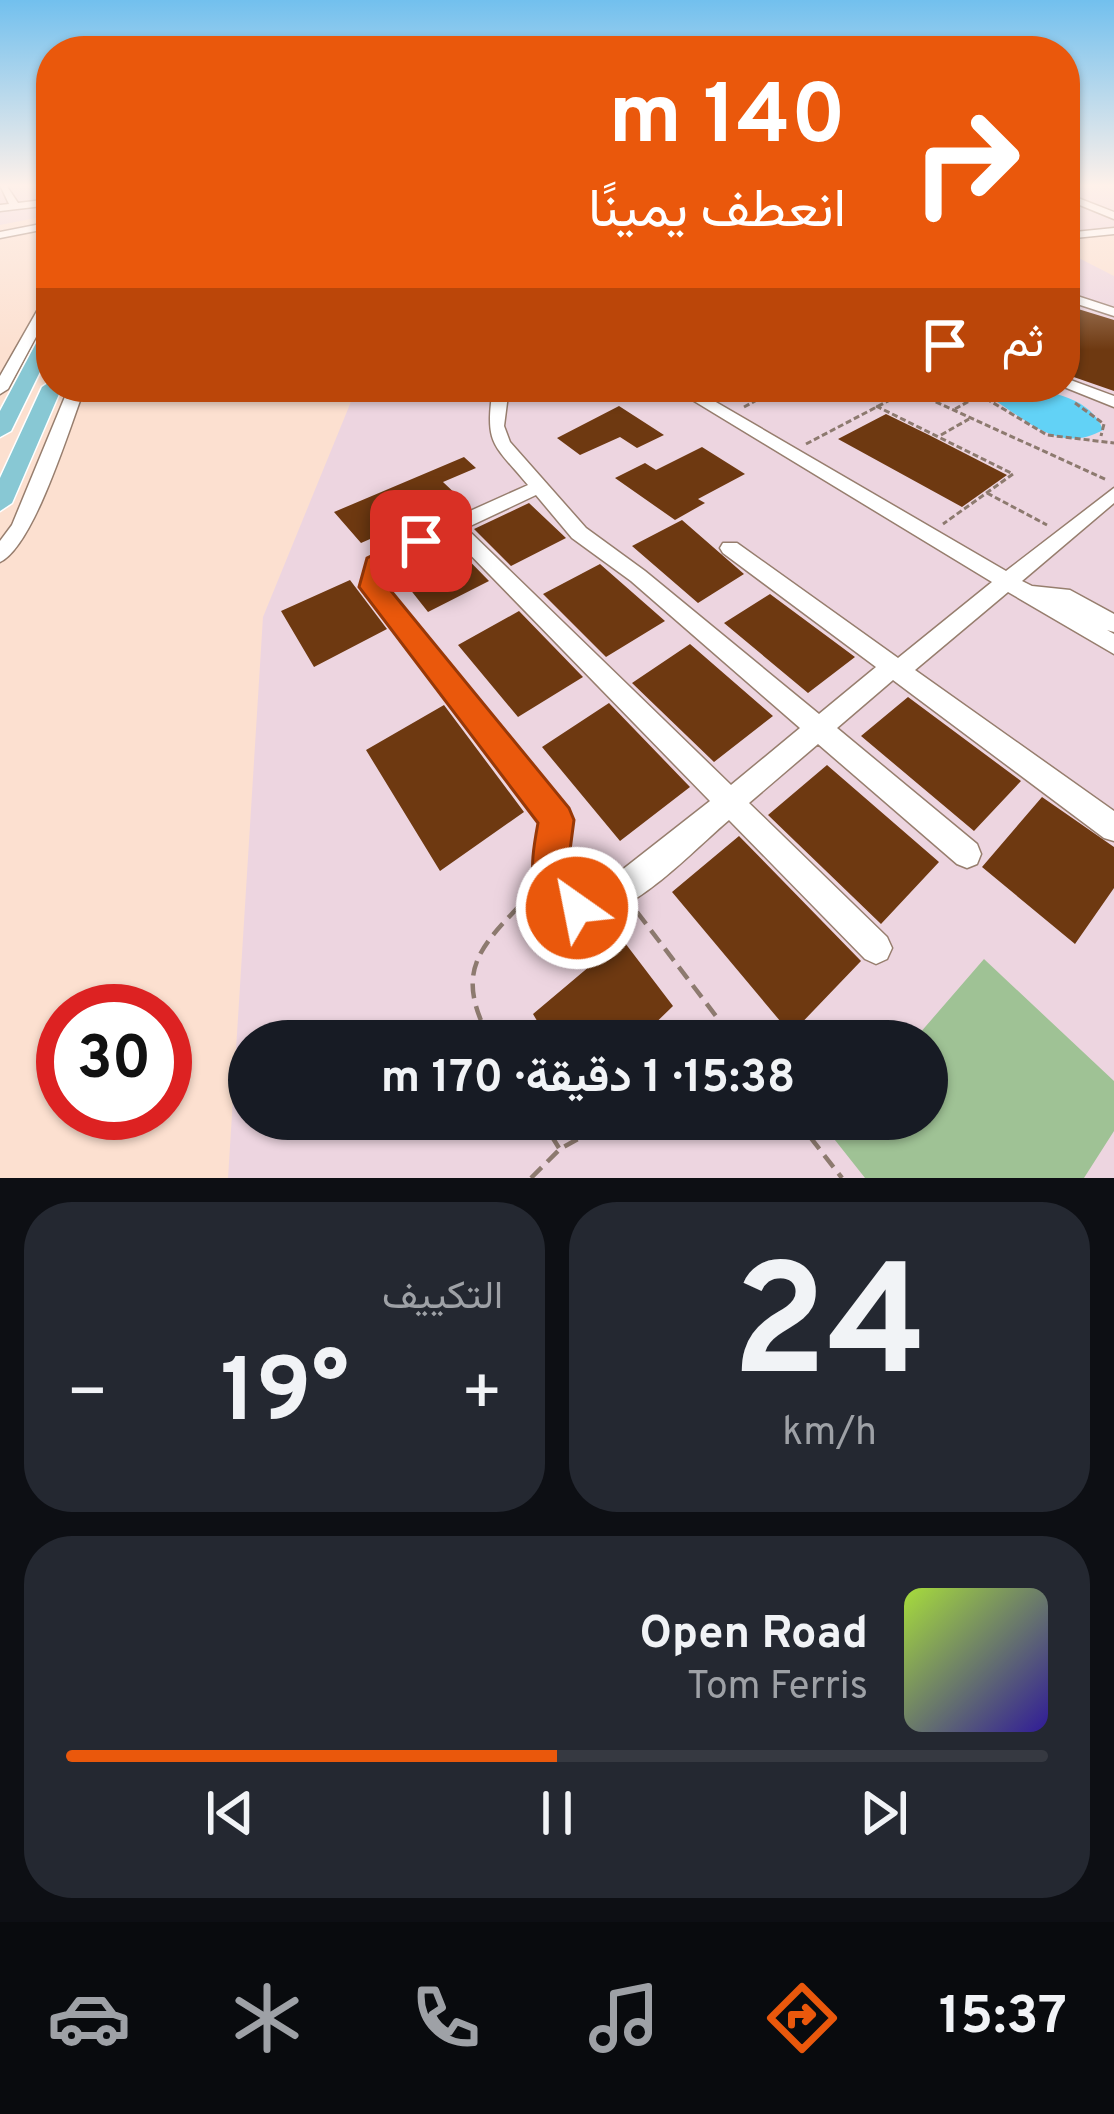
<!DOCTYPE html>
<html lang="ar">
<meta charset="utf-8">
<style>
:root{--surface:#171b24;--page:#242831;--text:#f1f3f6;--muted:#9ea1a6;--line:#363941;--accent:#ea580c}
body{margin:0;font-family:Overpass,Vazirmatn,sans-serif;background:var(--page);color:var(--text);direction:rtl;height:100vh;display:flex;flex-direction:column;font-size:45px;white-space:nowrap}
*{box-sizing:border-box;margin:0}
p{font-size:39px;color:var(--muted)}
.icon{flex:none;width:66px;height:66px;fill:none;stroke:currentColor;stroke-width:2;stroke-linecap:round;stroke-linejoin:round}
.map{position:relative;height:1178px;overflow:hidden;direction:ltr}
.panel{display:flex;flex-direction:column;gap:24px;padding:24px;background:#0d0f14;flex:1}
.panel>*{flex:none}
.banner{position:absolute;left:36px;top:36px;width:1044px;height:366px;border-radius:48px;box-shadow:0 3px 9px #0004;direction:rtl;background:#ea580c;color:#fff;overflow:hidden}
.speed{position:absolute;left:36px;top:984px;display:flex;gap:24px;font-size:60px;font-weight:700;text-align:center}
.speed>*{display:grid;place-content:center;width:156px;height:156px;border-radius:50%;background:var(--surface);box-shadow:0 3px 9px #0004;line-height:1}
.speed .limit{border:18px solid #d22;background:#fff;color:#111}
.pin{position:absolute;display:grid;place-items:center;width:102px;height:102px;color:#fff;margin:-51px;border-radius:24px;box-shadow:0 6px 18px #0006}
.me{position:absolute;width:132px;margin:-66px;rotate:327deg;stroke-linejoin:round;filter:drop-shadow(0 0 9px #0008)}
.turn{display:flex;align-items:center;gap:42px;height:252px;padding:0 36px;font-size:54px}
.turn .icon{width:156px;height:156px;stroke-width:2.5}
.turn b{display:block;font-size:84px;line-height:102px}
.then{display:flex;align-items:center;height:114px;padding:0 36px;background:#0003;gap:24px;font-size:45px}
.big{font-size:90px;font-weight:700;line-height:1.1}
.panel .card{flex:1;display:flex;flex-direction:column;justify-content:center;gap:18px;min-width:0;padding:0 42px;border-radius:48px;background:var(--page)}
.panel .dial{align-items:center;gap:0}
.dial b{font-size:156px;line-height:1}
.song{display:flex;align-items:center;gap:36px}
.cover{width:144px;height:144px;border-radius:18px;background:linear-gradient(135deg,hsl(80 70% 55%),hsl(250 70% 35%))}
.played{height:12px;border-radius:6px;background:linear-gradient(90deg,var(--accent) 50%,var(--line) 50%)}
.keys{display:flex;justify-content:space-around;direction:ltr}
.heat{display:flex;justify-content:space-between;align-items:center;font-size:66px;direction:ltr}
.panel .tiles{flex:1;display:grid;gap:24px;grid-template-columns:1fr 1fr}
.card:last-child{grid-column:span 2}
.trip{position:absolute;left:228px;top:1020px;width:720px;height:120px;border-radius:60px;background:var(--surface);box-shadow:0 3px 9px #0004;font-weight:700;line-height:120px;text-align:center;direction:rtl}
.dock{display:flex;height:192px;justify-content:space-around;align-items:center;background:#090b0e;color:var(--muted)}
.dock .icon{width:84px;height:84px}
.dock .on{color:var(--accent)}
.dock b{font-size:54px;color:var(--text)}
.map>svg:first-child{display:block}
</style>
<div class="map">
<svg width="1114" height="1178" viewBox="0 0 1114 1178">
<rect width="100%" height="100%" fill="#fce0d0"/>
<path fill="#edd5e0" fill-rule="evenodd" d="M0,185H51V215L0,225Z
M1065,185H1114V234L1065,238Z
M1065,251L1114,276V1178H228L263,617L357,387H1065ZM249,1041H927V1119H249Z"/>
<path fill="#9fc295" d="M984,959L1114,1081V1131L1084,1178H865L831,1135L845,1119H927V1041H913Z"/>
<path fill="#62d2f6" d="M968,387C1008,387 1086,384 1103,430C1050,460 1013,402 968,387Z"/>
<path fill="#6e3911" d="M1065,305L1114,320V391L1065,374Z
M619,406L664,435L637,448L620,437L580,455L557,438Z
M886,414L929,435L1007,475L962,507L838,439Z
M702,447L745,474L698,499L705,503L675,520L615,478L645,463L656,470Z
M464,457L476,468L443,482L461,499L361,543L334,512Z
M529,503L566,538L511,566L474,529Z
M682,520L744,574L698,603L632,546Z
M450,541L489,581L428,612L394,569Z
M600,564L665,621L606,657L543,594Z
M350,580L387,629L314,667L281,611Z
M770,594L855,657L808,693L724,623Z
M519,611L583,677L518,717L458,645Z
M690,644L773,716L714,762L632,683Z
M908,697L1021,781L974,831L861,736Z
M609,703L690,787L620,841L542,747Z
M444,705L524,812L440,871L366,750Z
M827,765L939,862L881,924L768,815Z
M1042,797L1114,847V888L1075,944L982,867Z
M739,836L861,961L791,1034L672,892Z
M622,939L673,1006L637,1041H549L533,1014Z"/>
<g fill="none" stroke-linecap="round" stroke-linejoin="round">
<g stroke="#977e6e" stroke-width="3">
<path id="minor" d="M0,185H6L18,203L51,199V205L0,211V205L9,204Z
M1065,193L1114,212V219L1065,199Z
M51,222V228L0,238V232Z
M1114,228V234L1065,239V233Z
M1065,292L1114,308V316L1065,300Z
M51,293V309L8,389L0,394V376L45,297Z
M1065,378L1114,396V407L1064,387Z
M69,387H85C70,426 34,546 0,562V541L12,525Z
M493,387H509L504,426L510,442L586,528L645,571L819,714L876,667L723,553L720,548L723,543H737L898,658L992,582L671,387H690L1006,571L1114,488V503L1022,581L1032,586L1070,590L1114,614V632L1107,630L1114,634V654L1008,592L915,670L1114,811V841L1104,838L893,680L837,728L977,844L981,854L977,864L967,868L957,864L818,744L749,803L887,937L892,948L887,959L876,964L865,959L729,820C682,859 576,982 532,877L542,822L363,587L367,564L381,551L528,485C492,442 485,445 493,387ZM536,495L572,538L631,581L800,728L731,785L466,528ZM451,535L710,801L599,888L579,890L562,873L570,820L566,811L384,586L387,567Z"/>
</g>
<g stroke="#fff" stroke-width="3">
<path id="major" d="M51,327V349L11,431L0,437V411L42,332Z
M51,381V387H62L12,503L0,511V478L42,387Z"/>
</g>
<path stroke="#8d7a6f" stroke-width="3" stroke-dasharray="6 3" stroke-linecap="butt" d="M903,387L1107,480
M952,387L980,395L1047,435L1114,443
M1043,387L1056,393
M1075,403L1104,424L1101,436
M876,406L1013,474L943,524
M744,407L757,400L747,391
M955,409L978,396
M941,435L969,419
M806,444L909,390
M987,493L1047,525"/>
<path stroke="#8d7a6f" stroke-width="4.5" stroke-dasharray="15 8" stroke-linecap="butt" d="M637,912L735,1041
M491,1041C452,970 480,947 530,895
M541,1119L559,1148
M796,1119L842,1178
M531,1178L560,1149L614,1119"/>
<use href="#minor" fill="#fff" fill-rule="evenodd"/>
<use href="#major" fill="#88c8d4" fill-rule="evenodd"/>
</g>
<linearGradient id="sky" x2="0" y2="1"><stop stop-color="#72c0ee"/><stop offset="0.53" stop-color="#fef1ea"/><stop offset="1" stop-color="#fef1ea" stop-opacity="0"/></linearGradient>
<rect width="1114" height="350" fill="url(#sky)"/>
<path fill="#ea580c" stroke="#983908" stroke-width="3" d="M421,532L430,535V547L389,569L387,586L569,808L574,820L567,873L591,894L597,908L591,922L577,928C525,906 529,871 538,823L359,587L367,558Z"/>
</svg>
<div class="speed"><div class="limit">30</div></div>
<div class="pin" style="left:421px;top:541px;background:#d93025"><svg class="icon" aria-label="arrive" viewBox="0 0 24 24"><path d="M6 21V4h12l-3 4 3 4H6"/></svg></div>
<svg class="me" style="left:577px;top:908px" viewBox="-20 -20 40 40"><circle r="17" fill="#ea580c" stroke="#fff" stroke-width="3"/><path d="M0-11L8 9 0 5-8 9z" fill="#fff"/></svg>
<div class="trip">15:38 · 1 دقيقة · 170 m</div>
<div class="banner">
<div class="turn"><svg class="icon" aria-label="right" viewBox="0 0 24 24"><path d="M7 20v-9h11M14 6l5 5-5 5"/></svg><div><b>140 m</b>انعطف يمينًا</div></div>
<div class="then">ثم<svg class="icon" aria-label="arrive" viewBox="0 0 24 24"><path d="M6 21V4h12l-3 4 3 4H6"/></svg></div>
</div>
</div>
<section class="panel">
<div class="tiles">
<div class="card dial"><b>24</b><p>km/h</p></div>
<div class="card"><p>التكييف</p>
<div class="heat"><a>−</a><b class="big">19°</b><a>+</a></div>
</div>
<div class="card">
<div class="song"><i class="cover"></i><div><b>Open Road</b><p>Tom Ferris</p></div></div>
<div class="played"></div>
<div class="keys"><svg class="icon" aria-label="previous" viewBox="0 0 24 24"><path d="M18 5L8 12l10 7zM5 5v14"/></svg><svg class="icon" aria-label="pause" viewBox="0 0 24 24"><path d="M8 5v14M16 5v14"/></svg><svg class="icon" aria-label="next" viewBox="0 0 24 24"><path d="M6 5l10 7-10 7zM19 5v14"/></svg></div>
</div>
</div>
</section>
<nav class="dock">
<b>15:37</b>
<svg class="icon on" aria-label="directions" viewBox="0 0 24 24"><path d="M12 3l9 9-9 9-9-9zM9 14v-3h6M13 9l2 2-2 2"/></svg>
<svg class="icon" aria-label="music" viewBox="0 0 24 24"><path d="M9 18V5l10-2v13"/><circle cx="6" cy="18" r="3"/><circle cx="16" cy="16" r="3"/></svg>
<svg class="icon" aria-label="phone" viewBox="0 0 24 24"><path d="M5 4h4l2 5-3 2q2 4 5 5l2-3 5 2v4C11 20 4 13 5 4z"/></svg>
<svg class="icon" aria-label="climate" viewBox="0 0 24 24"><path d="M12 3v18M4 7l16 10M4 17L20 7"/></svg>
<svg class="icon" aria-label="car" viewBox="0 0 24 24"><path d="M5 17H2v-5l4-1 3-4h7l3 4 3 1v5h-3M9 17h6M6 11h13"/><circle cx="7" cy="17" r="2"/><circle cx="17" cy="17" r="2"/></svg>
</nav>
